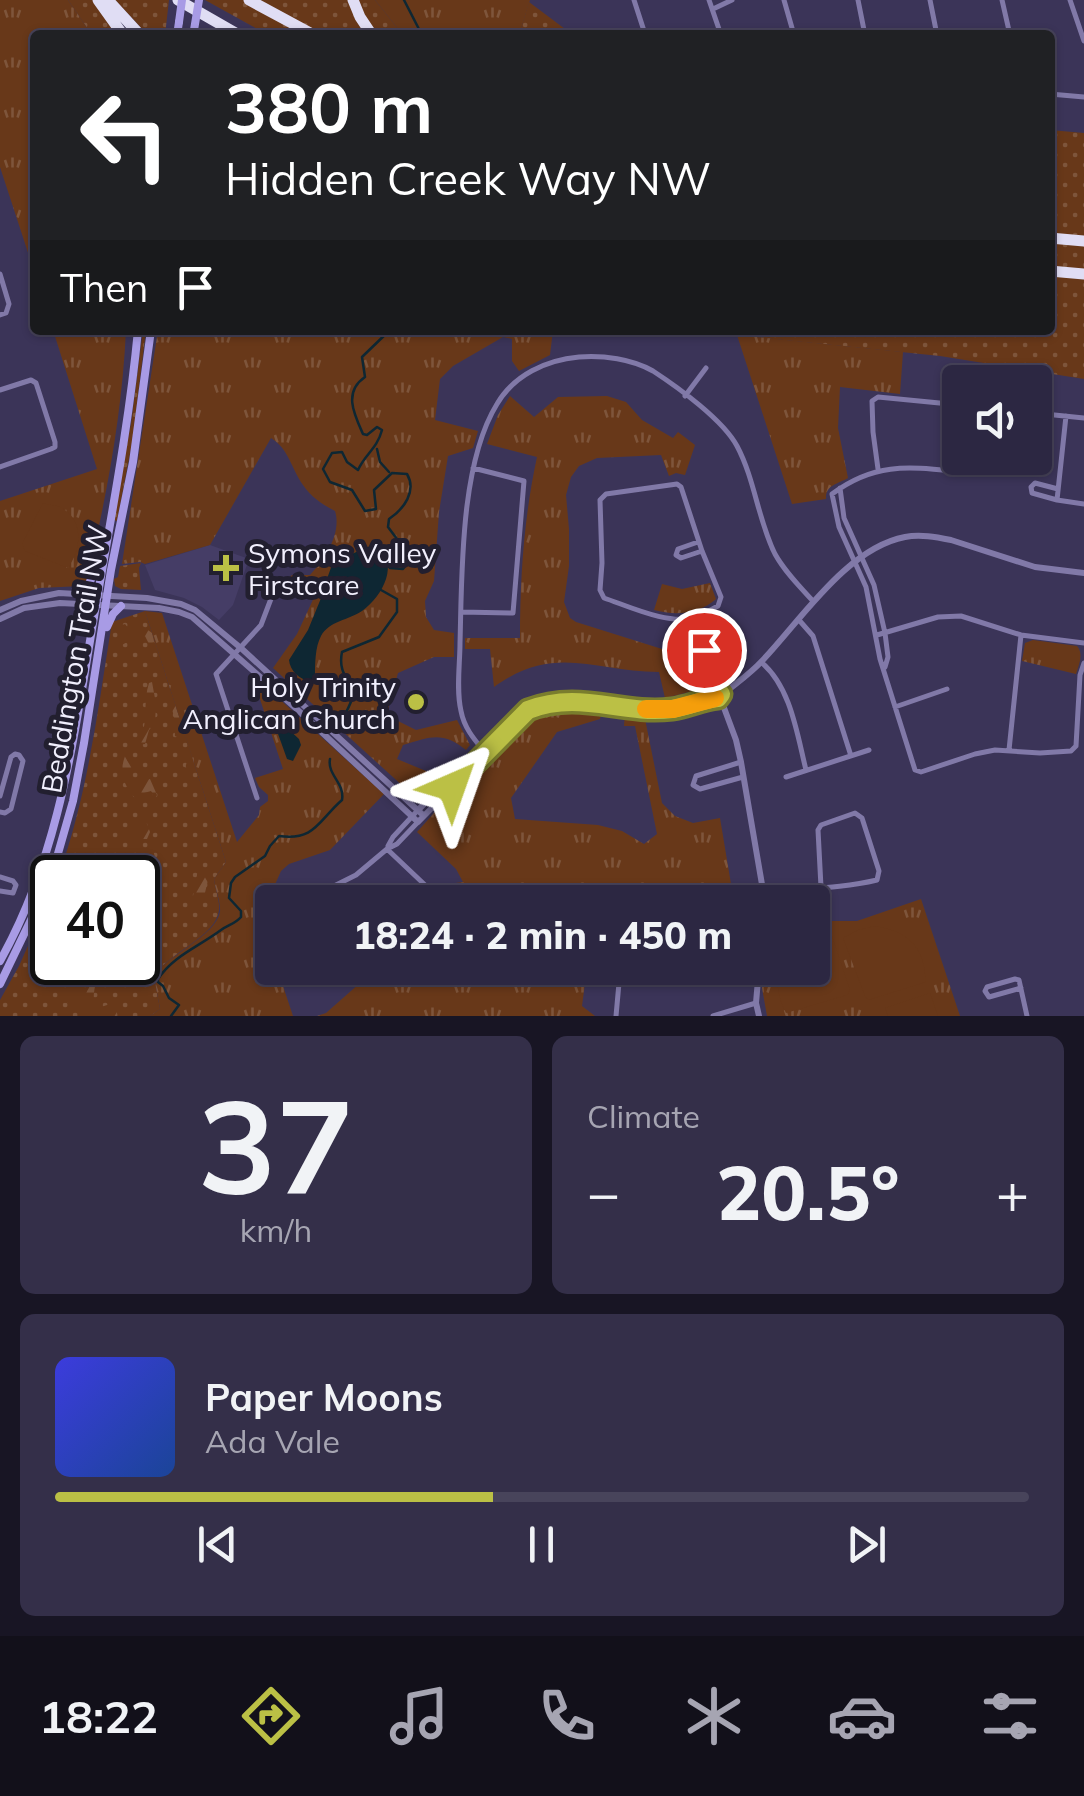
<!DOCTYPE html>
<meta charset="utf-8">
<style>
:root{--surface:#2c2742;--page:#342f49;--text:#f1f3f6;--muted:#a6a5b2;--line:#48445b;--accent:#bbc045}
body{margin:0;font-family:Mulish,sans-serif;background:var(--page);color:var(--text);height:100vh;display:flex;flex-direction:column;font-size:38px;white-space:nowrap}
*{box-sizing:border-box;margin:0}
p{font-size:32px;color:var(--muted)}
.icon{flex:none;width:55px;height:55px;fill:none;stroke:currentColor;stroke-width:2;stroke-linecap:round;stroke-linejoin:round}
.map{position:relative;height:1016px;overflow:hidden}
.details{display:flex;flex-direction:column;gap:20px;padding:20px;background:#181524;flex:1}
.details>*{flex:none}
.guide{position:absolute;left:30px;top:30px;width:1025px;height:305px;border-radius:10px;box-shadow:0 2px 8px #0004,0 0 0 2px var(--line);background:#202124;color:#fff;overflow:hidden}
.fabs{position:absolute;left:942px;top:365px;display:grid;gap:20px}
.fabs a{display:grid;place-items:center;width:110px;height:110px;border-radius:10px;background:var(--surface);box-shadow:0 2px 8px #0004,0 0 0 2px var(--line);font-size:50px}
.speed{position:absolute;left:30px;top:855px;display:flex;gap:20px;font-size:50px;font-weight:700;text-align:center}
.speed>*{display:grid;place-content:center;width:130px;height:130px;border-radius:50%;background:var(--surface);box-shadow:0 2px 8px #0004,0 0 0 2px var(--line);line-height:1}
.speed .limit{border:5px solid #111;border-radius:15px;background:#fff;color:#111}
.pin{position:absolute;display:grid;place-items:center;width:85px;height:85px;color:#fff;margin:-42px;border:5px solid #fff;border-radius:50%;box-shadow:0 2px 10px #0007}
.me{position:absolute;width:110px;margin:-55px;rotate:43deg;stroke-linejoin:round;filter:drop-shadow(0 0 8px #0008)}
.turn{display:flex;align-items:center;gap:35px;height:210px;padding:0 30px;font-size:45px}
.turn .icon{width:130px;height:130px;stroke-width:2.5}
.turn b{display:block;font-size:70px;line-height:85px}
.then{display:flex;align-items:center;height:95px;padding:0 30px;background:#0003;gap:20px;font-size:38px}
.big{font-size:75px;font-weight:800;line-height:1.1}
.details .card{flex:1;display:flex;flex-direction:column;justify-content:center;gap:15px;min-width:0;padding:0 35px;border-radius:15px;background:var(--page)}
.details .dial{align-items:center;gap:0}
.dial b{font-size:130px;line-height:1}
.song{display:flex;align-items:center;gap:30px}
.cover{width:120px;height:120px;border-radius:15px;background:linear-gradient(135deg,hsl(240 70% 55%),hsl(220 70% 35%))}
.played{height:10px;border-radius:5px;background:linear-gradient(90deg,var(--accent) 45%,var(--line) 45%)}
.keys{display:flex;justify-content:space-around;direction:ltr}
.heat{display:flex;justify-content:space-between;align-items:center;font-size:55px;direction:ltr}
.details .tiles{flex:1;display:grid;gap:20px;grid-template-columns:1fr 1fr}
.card:last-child{grid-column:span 2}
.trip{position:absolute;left:255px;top:885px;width:575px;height:100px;border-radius:10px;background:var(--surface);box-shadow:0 2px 8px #0004,0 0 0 2px var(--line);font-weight:800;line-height:100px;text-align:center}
.dock{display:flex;height:160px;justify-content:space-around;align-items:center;background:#12101a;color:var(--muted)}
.dock .icon{width:70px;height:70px}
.dock .on{color:var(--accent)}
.dock b{font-size:45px;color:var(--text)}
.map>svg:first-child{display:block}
</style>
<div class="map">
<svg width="1084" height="1016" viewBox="0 0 1084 1016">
<defs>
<pattern id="grass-dots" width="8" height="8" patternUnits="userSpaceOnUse" patternTransform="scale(2.5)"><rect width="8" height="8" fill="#683819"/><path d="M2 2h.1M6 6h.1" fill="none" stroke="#7e553b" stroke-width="1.8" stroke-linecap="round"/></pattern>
<pattern id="forest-firs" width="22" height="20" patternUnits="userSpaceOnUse" patternTransform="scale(2.5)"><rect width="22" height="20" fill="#683819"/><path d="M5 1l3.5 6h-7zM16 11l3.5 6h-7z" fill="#7e553b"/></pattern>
<pattern id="park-tufts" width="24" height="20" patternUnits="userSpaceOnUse" patternTransform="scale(2.5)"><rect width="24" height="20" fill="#683819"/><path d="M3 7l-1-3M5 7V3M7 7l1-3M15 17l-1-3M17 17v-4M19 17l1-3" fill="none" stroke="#7e553b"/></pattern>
</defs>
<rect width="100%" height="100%" fill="#3b3458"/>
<path fill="#453d66" d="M210,545L249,559L233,605L219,620L202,607L184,598L155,590L145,565Z"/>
<path fill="url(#grass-dots)" d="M68,0H94L118,35H92Z
M115,0H169L165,35H148Z
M205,0H375L403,35H268Z
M529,2L573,35H519Z
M1050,130L1084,133V379L940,356L688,330H1050Z
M143,330H146L132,443L117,521L114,520L118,488L131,424Z
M141,563L139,568L141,590L121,589L115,586L114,579L118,577L120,566Z
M145,611L226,862L214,879C215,888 220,901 219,910C217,936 168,953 154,976L160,1009L150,1016H0V1000L19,966L52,892V962H138V878L58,877C88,795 98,708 112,622Z"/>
<path fill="url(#forest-firs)" d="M125,624L130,630L141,625L152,633L154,641L203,789L193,760L191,766L194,770L190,772L185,769L188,757L192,758L180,722L181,736L179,738L175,736L174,716L167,694L171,693L165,674L155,670L161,661L155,642L149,644L145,636L132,644L127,642L122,645L118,644L122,625Z
M152,682L156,704L155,724L149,730L145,744L137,745L135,740L141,738C148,721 143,701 149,683Z
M126,754H130L127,760L133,768L128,777L132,781L150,779L157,795L154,802L156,808L146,821L150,832L147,839H140L132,844L121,833L124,831L141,830L142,821L152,808L150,801L153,794L151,791L144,793L140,803C126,790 117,774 126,754Z
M151,845C156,857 160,876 154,888C147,903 141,897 142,917L138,922V892L146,886L138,879L142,876L143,870L132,871L133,865L145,862V856Z
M198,870H205L209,876L203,901L199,907L190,908L189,906L192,901Z
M85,963H103C97,978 91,993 95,1009L113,1003L116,1005L117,1016H85L70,1003L61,1002V999L73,990L86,993L91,980L88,964Z"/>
<path fill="url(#park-tufts)" d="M0,0H68L92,35H35V274L0,167Z
M375,0H530L519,35H403Z
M53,330H126C122,416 106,500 86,583L82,586L39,588L0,601V501L97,469Z
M158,330H553L550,355L519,371L512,361V339L503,337L453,366L440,379L435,420L478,431L473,448L448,456L439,512L434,581L425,601L426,617L434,630L454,633V657H434L398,673L389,705L388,720L398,721L416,730L457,720L470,745L466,750C442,731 431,737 403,745L397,759L426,771L432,781L431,786L420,798H416L273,668L297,634L318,589L315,584L287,580L292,575H310C325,559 342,533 335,511C322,504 311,497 303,485C291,468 289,449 271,438L210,545L145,564L140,562L122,564Z
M737,335L903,352L900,394L840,387L838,428L848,478C838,484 825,485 826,499L792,504Z
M510,396L534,417L558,397L607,396L626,402L642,420L673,438L678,432L695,445L685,475L676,473L669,476L661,455L597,458L579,466L571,477L566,495L569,529V566L564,602L570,618L576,622L662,649L679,684L698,676L703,687L701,689L665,698L659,672C595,672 555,643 494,687L490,649H465V638H520C520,577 524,517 537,457L487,444L498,415Z
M710,583L716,599C699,614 676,616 654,610L662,584L682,589Z
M145,611L162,613L237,842L259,815L260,807L268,801V795L259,787L255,778L283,769L258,693L265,686L384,794L330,850L289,864L281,871L273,889L263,924L272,952V968H277L293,1016H150L160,1009L154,976C168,954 215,937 220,912C221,903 215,888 214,879L226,862Z
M1033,640L1077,646C1084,654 1079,664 1076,674L1022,661L1025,643Z
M567,706L602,710L600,719L557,732L511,798L515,819L598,825L622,831L644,844L657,834L635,726H624L625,712L644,714L662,803L675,816L693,823L720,818L733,896L758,898V902H435L430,897L433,886L463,882L456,869L417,832C447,800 498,732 536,714C546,709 556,707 567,706Z
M921,899L960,1016H767L762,988L765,968H812L813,921H857Z
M377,968H587L582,1006L595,1016H317L326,1013Z"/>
<path fill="#683819" d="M43,503C44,504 59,506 60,507C85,519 81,550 68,568L25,551L22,544Z
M875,926C910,932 924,947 926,982L868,1000L865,996L843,938L858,930Z
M831,933L850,990L847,995L786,1013C778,997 776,985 779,968H812L813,935Z
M930,993L938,1016H888L885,1008Z"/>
<path fill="#0e2733" d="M375,544C401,562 383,596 362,611C349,620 329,621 321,636C315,647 315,665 315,676L310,681C300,680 290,671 289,660L308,630L328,581V576L333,562Z
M284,725L299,739L301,745L293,761L287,759L277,731L279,726Z"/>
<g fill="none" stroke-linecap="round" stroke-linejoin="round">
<path stroke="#0e2733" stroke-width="2.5" d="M404,0L422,35
M377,449L380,462L389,472
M387,564L390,568L403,569C411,560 410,552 407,541L397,539L388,527L389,519C404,509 417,491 407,474L392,473L374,490L376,509L365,511L352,490L330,482L323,469L332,453L342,452L347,462L358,470C365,454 377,449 382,430L377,427L367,435L363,434C354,414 343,392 365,377L362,357L390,330
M342,721C345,714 352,702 353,695C354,682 337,676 342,652L379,637L397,612V599L381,590
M171,1016L179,1005L169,998L163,986L158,982V979C173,956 198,947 221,930C228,925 235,924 241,917V911L229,898L231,883L235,877L265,856L270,846L279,836C315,841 318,821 342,800C345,783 327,775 330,759"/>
<path stroke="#8179a8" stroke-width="5" d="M634,0L645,34
M709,0L721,35
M784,0L794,35
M858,0L865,35
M930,0L937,35
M1002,0L1010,35
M1070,0L1084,41
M713,9L732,0
M1050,94L1084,97
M0,274L9,304L6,313L0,315
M0,390L31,380L36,383L55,442V447L51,449L0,467
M685,396L706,368
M1035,413L1084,418
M1066,416L1057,500L1084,504
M970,458L966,468L962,472C911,467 876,461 832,494L839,527L866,587L880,659L915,770L921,772L975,754L995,750L1040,753L1071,751L1076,746L1080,675L1084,663
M878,469L873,432L872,401L878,397L960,405
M677,484L681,487L702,551L721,597L718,606C710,610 702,615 695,617C670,626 628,606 604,598L600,590L602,563L600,500L606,494Z
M840,488L844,518L874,585L885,633L888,657L885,667
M1057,500L1032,493L1031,487L1035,483L1058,489
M698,542L678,549L676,555L681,558L702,551
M461,612L513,613L524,481L473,468
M693,618L718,691
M685,619L710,687L714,692
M799,620L813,636L851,756
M877,635L938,617L961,616L1021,635L1084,643
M761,662C791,687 797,734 806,770
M895,707L947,689
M483,750C473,738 464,727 461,711C456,690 460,664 460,643C462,574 460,464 497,404C514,375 546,360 579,357C603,355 632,359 653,371C679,388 723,420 737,446C755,480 758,520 775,554C785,572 800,587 813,601
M1009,750L1021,635
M741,762L696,776L693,785L700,789L743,777
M435,770L447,782
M786,777L869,750
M0,796L11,757L15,754L19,755L23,761L11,809L5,813L0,812
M257,798L216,674L261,625L277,583
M388,846L393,837L418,810
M387,849L425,885V892L413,902
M0,877L13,881L16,885L13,893L0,891
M764,892C802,888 840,889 877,880L879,871L862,818L855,813L821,825L818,830L821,887
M314,902L326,890L356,875L387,849L397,844L418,822
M315,968L318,975L327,978L339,968
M1021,988L989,997L985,991L987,987L1015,979L1019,980L1027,1016
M616,1016L619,983L623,973L639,968
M713,1016L756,1003"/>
<path stroke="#8179a8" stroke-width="6" d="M0,610L21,601L59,593L147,598L181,604L195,610L242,649L423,815
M0,619L24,608L60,603L159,608L179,612L192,617L300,712L418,822L528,710
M718,691L721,696L716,699L714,693Z
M721,696C735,684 750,674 762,661C801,620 847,548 905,537C920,534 936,537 951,540L1035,567L1084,573
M720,697L736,740L741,762L765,902
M418,810L511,718C526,711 540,704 556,701C594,697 631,711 668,709C684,708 699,701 715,698
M759,1016L756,1003L759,968"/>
<path stroke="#a89be5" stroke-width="8" d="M177,35L179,22
M84,594L95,571L103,564
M107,627L113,614L121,606
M0,961C60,855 74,735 94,617C110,522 129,426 138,330
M0,984L41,899L57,857L73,801L84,743L111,570L133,462L151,330"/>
<path stroke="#e0ddf4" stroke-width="11" d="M98,0L123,35
M108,0L140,35
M178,0L239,35
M249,0L314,35
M353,0L360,17L372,35
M1050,238L1084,241
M1050,271L1084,274"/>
<path stroke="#a89be5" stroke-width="8" d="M179,22L182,0
M194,30L199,0"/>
</g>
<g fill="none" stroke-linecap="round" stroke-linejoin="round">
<g stroke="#7a7d2d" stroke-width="25">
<path id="route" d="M452,787L528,710C581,690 620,715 672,709C688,707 703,699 718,698L721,694L718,691L704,650"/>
</g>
<use href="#route" stroke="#bbc045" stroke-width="18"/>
<path stroke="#f59e0b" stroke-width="18" d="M646,709H673L715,698"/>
</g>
<g fill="#bbc045" stroke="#221f2f" stroke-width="4">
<path d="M221 553h10v10h10v10h-10v10h-10v-10h-10v-10h10z"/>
<circle cx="416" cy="702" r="10"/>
</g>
<g text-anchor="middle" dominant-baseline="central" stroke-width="10" stroke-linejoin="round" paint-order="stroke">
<g font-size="28" fill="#f1effd" stroke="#221f2f" text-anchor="start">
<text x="248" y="552">Symons Valley<tspan x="248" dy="32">Firstcare</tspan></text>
<text x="396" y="686" text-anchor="end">Holy Trinity<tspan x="396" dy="32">Anglican Church</tspan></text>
</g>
<g font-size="28" fill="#f1effd" stroke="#221f2f">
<text transform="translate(74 659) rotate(-80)">Beddington Trail NW</text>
</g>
</g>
</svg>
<div class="fabs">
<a><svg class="icon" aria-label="sound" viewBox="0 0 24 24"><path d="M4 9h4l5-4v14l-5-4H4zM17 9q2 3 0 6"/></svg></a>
</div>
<div class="speed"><div class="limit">40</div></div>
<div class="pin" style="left:704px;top:650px;background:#d93025"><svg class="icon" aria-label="arrive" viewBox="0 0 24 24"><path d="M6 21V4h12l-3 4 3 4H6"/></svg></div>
<svg class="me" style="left:452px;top:787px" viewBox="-20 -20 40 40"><path d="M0-17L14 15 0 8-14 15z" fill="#bbc045" stroke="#fff" stroke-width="4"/></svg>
<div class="trip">18:24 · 2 min · 450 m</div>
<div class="guide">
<div class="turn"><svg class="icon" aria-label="left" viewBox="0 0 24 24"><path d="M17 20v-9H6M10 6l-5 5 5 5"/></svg><div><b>380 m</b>Hidden Creek Way NW</div></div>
<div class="then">Then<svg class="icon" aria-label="arrive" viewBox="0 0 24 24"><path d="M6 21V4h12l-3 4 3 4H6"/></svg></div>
</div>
</div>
<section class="details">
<div class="tiles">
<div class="card dial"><b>37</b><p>km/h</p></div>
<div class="card"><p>Climate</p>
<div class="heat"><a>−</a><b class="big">20.5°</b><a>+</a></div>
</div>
<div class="card">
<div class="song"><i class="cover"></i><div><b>Paper Moons</b><p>Ada Vale</p></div></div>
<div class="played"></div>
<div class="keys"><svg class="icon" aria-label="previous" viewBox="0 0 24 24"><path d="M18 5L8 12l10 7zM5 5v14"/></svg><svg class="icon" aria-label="pause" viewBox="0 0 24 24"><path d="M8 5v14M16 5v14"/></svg><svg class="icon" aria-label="next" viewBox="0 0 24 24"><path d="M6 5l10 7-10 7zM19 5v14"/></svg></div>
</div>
</div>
</section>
<nav class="dock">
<b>18:22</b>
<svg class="icon on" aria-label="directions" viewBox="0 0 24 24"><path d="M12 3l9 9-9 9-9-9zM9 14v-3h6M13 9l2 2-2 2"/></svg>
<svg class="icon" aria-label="music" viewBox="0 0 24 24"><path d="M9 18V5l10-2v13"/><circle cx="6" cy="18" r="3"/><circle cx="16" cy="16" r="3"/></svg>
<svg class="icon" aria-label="phone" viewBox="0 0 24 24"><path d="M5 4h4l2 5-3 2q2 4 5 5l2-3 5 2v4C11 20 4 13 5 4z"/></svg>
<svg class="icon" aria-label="climate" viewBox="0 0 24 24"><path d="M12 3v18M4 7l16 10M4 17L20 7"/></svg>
<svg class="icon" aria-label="car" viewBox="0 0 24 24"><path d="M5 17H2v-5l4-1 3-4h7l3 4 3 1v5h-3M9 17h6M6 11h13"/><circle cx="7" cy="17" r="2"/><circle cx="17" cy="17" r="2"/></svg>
<svg class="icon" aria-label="filters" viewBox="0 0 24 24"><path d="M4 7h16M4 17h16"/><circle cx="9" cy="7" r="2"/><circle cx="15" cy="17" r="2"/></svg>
</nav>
